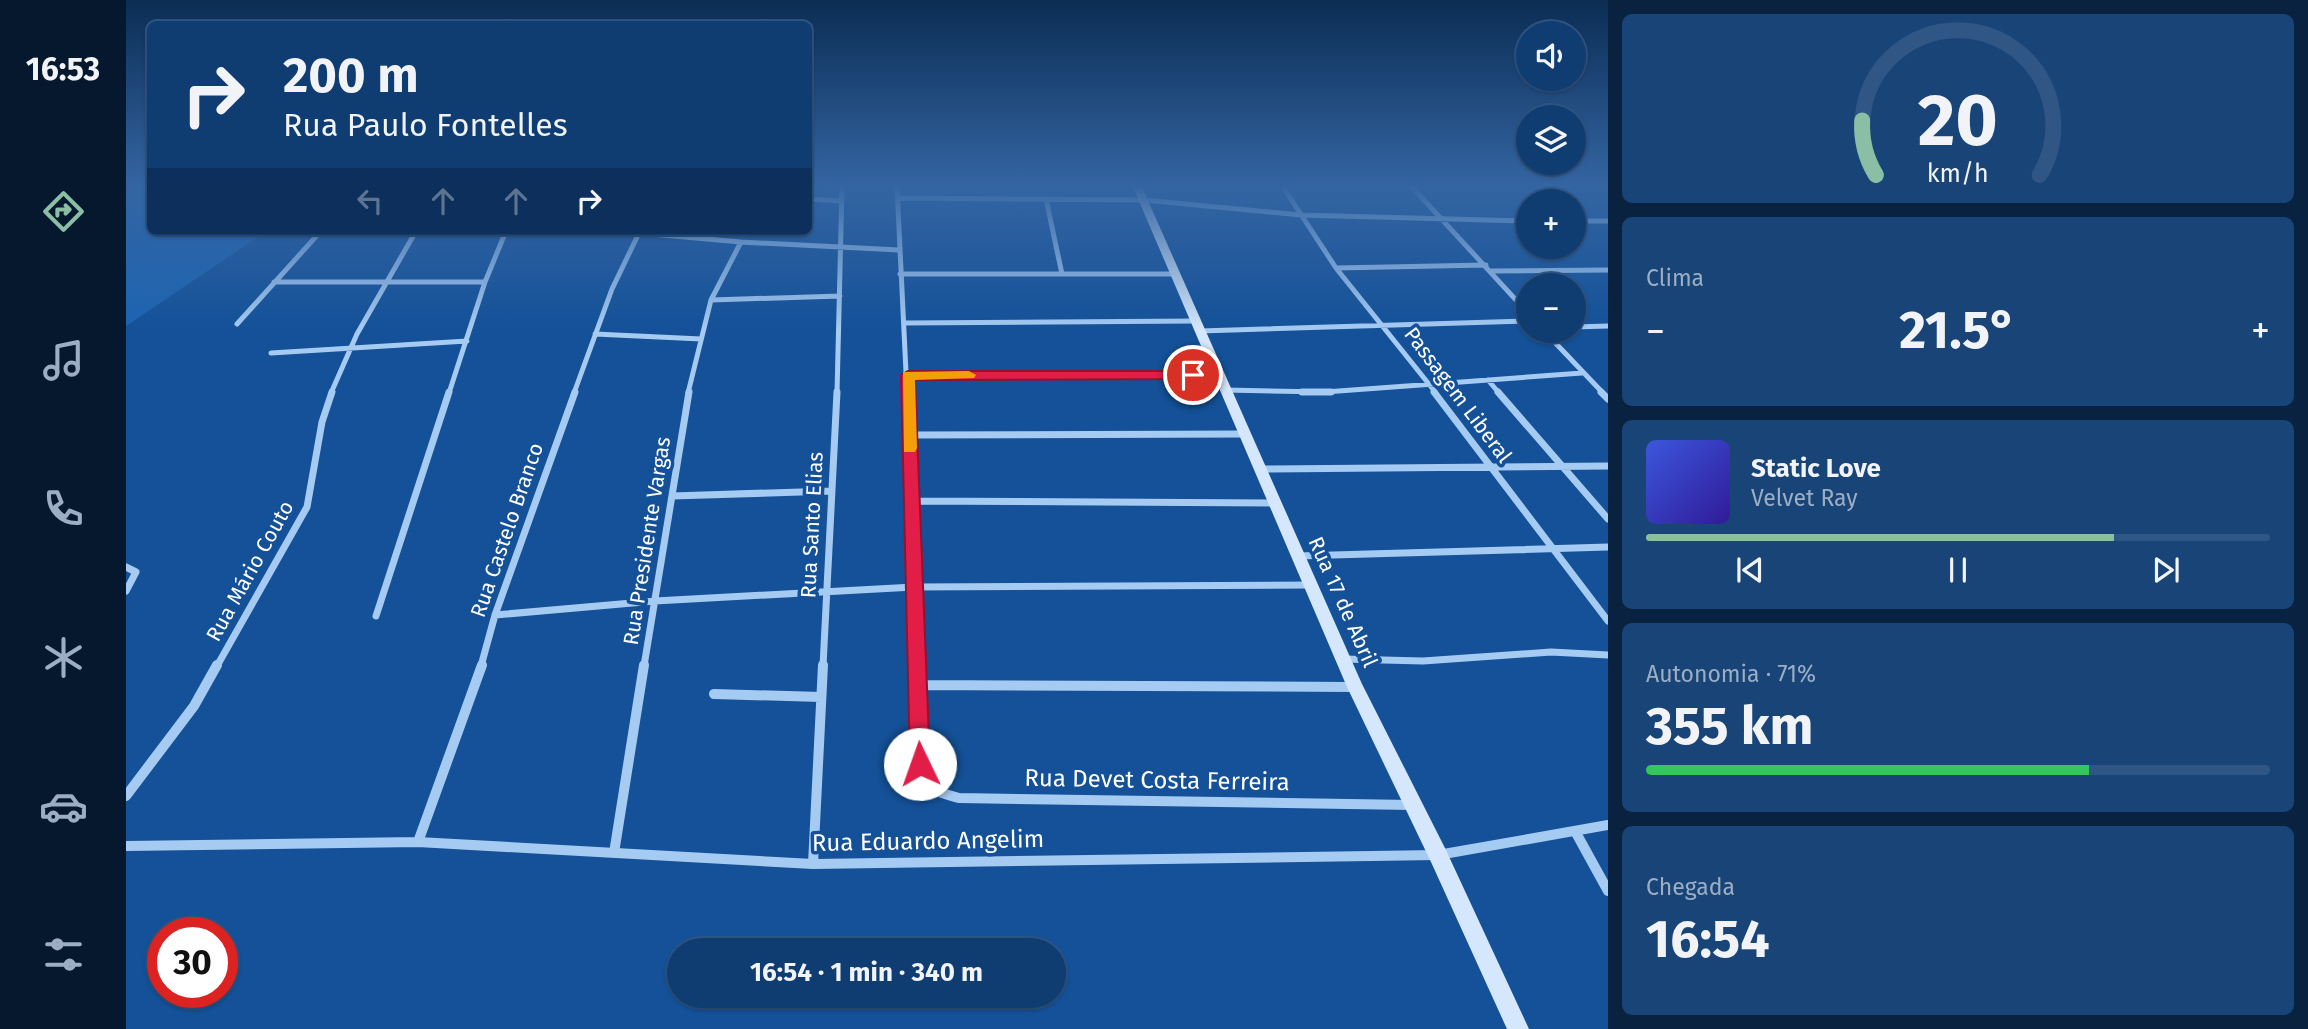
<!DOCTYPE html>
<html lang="pt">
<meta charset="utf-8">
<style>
:root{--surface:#0f3d72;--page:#184477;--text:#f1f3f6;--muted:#9baec4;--line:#2f5684;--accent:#8abfa5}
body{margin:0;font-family:"Fira Sans",sans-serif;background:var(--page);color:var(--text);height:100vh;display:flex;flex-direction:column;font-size:26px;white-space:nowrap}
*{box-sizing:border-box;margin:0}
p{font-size:23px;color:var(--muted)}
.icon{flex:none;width:38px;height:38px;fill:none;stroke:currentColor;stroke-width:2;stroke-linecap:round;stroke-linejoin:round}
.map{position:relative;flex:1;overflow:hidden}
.drawer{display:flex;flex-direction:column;gap:14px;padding:14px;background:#08223f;width:700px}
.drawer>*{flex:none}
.guide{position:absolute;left:21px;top:21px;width:665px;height:214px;border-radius:10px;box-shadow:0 2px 5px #0004,0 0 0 2px var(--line);background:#0f3d72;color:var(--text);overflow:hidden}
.tools{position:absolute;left:1390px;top:21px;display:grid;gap:14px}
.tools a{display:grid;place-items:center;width:70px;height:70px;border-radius:50%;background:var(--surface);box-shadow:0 2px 5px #0004,0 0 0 2px var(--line);font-size:35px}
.speed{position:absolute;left:21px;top:917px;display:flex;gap:14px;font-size:35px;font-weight:700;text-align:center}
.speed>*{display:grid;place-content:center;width:91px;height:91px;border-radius:50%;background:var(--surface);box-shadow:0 2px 5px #0004,0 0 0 2px var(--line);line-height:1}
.speed .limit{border:10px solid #d22;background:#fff;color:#111}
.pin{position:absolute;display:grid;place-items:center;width:60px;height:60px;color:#fff;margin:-30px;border:4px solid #fff;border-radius:50%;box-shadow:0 2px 7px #0007}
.me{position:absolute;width:77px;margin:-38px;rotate:357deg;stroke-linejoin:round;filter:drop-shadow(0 0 5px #0008)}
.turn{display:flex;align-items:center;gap:24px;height:147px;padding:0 21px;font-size:32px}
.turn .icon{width:91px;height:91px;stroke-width:2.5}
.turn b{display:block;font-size:49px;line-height:60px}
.lanes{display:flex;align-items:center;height:66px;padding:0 21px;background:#0003;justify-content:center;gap:35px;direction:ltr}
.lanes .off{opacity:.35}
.big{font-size:52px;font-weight:700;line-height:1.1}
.drawer .card{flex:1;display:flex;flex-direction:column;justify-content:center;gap:10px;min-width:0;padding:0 24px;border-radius:10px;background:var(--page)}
.drawer .dial{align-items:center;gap:0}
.dial svg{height:182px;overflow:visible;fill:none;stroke:var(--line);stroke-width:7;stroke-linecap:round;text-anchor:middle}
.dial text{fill:var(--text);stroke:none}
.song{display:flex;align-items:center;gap:21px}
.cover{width:84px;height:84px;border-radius:10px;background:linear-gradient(135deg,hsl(230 70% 55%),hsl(250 70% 35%))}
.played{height:7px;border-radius:4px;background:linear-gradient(90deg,var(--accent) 75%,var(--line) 75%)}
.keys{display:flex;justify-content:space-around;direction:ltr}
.heat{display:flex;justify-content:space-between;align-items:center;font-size:38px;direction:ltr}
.charge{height:10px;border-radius:5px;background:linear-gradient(90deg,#34c759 71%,var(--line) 0)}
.trip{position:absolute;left:541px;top:938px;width:399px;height:70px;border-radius:35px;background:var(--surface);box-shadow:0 2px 5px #0004,0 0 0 2px var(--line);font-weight:700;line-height:70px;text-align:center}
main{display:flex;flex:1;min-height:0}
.menu{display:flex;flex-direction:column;width:126px;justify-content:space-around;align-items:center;background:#06182e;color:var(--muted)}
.menu .icon{width:49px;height:49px}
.menu .on{color:var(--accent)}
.menu b{font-size:32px;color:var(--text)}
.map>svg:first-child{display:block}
</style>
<main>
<nav class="menu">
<b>16:53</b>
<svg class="icon on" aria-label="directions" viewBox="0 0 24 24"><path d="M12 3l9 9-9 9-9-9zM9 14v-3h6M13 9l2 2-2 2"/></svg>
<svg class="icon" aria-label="music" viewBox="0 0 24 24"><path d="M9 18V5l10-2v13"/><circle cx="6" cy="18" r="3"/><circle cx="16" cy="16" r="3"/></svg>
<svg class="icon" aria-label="phone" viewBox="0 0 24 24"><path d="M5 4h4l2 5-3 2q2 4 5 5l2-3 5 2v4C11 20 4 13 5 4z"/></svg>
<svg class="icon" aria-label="climate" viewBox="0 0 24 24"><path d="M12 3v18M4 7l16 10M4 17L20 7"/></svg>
<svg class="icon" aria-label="car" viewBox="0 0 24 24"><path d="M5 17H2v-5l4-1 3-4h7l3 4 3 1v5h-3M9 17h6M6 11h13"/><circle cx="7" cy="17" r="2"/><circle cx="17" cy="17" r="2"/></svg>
<svg class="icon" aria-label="filters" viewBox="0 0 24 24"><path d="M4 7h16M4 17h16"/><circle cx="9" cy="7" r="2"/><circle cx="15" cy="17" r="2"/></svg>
</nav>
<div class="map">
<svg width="1482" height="1029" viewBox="0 0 1482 1029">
<rect width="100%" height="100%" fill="#145198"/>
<path fill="#1c64b2" d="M0,187H24V231H141L0,326Z"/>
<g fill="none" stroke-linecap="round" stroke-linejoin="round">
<path stroke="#a6cbf3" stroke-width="5" d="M771,187L781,393
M1157,187L1210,268L1310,393
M1286,187L1402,313
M772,198L1018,200L1175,215L1402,221
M682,199L716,201
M920,199L936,274
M1447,221H1482
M491,231L615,242L773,250
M1210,268L1360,265
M1365,271L1482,270
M774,274H1049
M148,282H359
M585,300L714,296
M778,323L1069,321
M111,324L195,231
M1447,327L1482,326
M1074,331L1402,321
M1418,331L1477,393
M469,334L575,339
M145,353L341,341
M782,375H1092
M1362,380L1373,393
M1099,390L1199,392L1456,373
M205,393L231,334L290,231
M323,393L359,282L380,231
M448,393L486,289L513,233
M562,393L585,300L615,242
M711,393L716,187"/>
<path stroke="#a6cbf3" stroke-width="7" d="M780,392L789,666
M1176,392H1205
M1308,392L1482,621
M1372,392L1482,519
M1475,392L1482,399
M783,435L1119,434
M1135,469L1482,466
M546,496L706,491
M784,501L1147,503
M1172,556L1482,547
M0,567L10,572L0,591
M369,615L529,601L788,587L1184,585
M250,616L323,392
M1217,659L1297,661L1425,652L1482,655
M91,666L181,507L196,422L206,392
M355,666L369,615L449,392
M518,666L563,392
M697,666L711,392"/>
<path stroke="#a6cbf3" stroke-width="10" d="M789,665C789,692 784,766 803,785C810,793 823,795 833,798L1285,805
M789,685L1229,687
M588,694L695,697
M0,796L68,706L91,665
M1449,831L1482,891
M292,842L356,665
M0,846L292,842L687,864L1312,855L1482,825
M488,853L518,665
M687,864L697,665"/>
<path fill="#d5e7fc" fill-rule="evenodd" d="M1007,187H1016L1236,684L1319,848L1403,1029H1381L1305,862L1221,687Z"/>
</g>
<linearGradient id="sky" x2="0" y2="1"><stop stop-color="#0b2d54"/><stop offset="0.56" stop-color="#3465a2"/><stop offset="1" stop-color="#3465a2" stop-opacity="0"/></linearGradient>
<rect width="1482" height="331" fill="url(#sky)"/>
<path fill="#e11d48" stroke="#92132f" stroke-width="2" d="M782,371H1067L1073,375L1067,379L789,380L804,764L801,771L794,774L787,771L784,764L775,375Z"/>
<path fill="#f59e0b" d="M843,371L850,375L848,378L789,380L791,448L789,452H778L777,372Z"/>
<g text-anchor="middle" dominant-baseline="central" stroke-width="7" stroke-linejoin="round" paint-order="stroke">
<g font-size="21" fill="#fff" stroke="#145198">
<text transform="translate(1332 395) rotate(53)">Passagem Liberal</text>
<text transform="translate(686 525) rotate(-87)">Rua Santo Elias</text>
<text transform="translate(381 530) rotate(-71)">Rua Castelo Branco</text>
<text transform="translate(521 541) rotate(-81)">Rua Presidente Vargas</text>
<text transform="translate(124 571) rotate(-61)">Rua Mário Couto</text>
<text transform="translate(1217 602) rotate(66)">Rua 17 de Abril</text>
</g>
<g font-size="24" fill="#fff" stroke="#145198">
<text transform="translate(1031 780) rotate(1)">Rua Devet Costa Ferreira</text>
<text transform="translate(802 841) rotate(-1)">Rua Eduardo Angelim</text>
</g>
</g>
</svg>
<div class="tools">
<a><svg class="icon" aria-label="sound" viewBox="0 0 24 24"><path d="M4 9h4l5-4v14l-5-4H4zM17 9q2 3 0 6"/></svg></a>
<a><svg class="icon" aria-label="layers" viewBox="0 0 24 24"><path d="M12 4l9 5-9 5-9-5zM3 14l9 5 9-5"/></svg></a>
<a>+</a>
<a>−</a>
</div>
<div class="speed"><div class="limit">30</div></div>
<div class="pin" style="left:1067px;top:375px;background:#d93025"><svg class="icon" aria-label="arrive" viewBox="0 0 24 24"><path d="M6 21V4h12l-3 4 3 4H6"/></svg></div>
<svg class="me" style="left:794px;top:764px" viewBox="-20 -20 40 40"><circle r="19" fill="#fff"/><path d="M0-13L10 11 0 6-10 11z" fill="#e11d48"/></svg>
<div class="trip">16:54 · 1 min · 340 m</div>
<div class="guide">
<div class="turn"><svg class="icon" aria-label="right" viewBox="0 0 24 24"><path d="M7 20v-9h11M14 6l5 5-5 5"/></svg><div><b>200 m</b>Rua Paulo Fontelles</div></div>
<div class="lanes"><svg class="icon off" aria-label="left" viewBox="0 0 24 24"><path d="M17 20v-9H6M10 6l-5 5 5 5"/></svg><svg class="icon off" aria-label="ahead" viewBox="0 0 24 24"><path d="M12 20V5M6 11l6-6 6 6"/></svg><svg class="icon off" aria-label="ahead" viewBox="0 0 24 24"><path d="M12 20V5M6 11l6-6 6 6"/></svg><svg class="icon" aria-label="right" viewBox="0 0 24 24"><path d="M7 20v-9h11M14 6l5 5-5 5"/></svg></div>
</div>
</div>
<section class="drawer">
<div class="card dial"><svg viewBox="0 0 100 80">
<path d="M14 69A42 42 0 1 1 86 69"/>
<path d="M14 69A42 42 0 0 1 8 45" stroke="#8abfa5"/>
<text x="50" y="56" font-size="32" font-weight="700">20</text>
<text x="50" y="72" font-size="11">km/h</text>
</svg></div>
<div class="card"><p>Clima</p>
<div class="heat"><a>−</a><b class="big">21.5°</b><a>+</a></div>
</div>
<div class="card">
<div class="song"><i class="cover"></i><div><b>Static Love</b><p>Velvet Ray</p></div></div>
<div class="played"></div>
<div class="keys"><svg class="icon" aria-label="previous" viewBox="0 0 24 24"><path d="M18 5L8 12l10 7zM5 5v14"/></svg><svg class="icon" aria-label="pause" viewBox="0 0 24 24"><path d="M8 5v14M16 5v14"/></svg><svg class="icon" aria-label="next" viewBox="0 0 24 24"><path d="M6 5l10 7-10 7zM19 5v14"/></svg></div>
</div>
<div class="card"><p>Autonomia · 71%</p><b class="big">355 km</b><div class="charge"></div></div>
<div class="card"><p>Chegada</p><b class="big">16:54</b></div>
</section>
</main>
